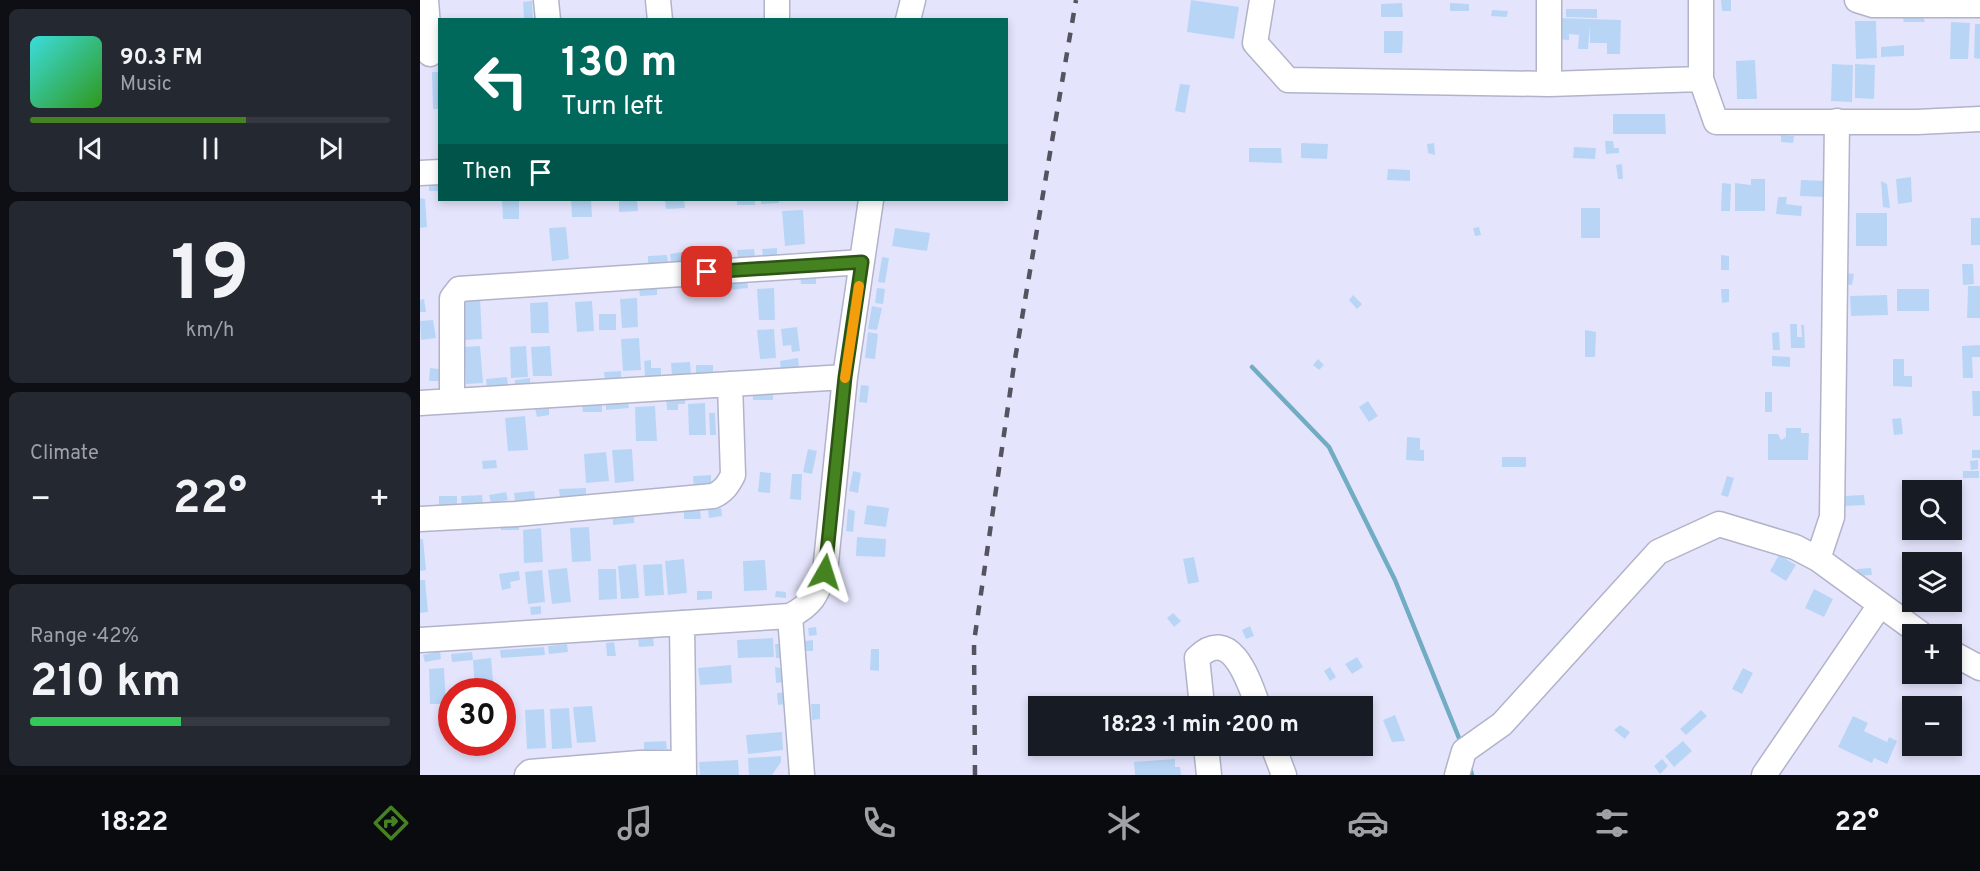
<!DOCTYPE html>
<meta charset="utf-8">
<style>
:root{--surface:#171b24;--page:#242831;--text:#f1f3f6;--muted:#9ea1a6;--line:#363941;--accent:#458220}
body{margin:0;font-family:Overpass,sans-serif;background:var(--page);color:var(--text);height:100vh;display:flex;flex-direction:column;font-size:22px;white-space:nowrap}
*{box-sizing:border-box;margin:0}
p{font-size:20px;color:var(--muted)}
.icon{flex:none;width:33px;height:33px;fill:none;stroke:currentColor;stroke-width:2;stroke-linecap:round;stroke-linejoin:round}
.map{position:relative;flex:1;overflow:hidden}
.sheet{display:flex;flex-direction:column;gap:9px;padding:9px;background:#0d0f14;width:420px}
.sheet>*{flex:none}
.top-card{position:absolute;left:18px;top:18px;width:570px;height:183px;border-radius:0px;box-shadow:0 3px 9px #0003;background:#00695c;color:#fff;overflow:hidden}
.buttons{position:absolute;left:1482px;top:480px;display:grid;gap:12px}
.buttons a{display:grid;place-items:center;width:60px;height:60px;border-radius:0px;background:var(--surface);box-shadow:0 3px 9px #0003;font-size:30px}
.speed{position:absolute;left:18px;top:678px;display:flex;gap:12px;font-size:30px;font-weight:700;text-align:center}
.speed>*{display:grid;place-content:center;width:78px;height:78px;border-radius:50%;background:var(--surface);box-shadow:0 3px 9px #0003;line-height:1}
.speed .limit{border:9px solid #d22;background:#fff;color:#111}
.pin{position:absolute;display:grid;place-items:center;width:51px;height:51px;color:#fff;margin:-26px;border-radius:12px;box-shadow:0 3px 9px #0006}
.me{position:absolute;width:66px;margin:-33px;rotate:6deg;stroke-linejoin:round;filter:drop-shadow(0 0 4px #0008)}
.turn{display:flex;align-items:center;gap:21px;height:126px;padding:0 24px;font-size:27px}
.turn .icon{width:78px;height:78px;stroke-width:2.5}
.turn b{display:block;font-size:42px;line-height:51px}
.then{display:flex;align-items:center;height:57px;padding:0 24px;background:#0003;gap:12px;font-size:22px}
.big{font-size:45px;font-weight:700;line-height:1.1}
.sheet .tile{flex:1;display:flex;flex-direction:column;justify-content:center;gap:9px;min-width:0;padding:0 21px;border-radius:9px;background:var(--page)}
.sheet .dial{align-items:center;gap:0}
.dial b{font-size:78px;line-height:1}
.song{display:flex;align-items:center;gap:18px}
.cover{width:72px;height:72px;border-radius:9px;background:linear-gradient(135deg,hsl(180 70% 55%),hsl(110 70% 35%))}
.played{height:6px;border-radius:3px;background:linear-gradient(90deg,var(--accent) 60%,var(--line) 60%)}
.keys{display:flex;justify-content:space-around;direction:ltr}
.heat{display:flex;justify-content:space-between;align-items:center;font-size:33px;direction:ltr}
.charge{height:9px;border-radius:4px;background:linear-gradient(90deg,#34c759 42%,var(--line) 0)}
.trip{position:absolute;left:608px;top:696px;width:345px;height:60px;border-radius:0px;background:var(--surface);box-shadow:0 3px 9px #0003;font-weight:700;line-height:60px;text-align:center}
.dock{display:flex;height:96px;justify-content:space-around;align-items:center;background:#090b0e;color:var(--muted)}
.dock .icon{width:42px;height:42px}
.dock .on{color:var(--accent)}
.dock b{font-size:27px;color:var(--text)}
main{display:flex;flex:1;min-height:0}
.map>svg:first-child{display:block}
</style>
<main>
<section class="sheet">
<div class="tile">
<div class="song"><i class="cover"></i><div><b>90.3 FM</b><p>Music</p></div></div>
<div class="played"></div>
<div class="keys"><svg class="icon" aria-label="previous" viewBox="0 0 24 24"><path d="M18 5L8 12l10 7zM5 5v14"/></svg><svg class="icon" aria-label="pause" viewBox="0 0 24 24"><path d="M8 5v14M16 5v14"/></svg><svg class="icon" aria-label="next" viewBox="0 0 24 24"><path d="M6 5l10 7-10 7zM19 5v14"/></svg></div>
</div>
<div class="tile dial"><b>19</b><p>km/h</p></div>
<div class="tile"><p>Climate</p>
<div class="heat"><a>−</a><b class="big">22°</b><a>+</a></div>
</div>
<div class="tile"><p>Range · 42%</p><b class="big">210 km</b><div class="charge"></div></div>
</section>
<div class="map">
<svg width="1560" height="775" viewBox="0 0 1560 775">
<rect width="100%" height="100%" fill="#e4e5fd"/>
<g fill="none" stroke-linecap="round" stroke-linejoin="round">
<path stroke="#72acc3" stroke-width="4.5" d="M832,367L909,447L975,580L1041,743
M1049,765L1052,775"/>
</g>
<path fill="#b9d5f6" d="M771,0L819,7L814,39L767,32Z
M1301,0H1311V11H1302Z
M112,1L113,20H104L103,2Z
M982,3L983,17H961V4Z
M1030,3L1049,4V11H1030Z
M1146,9H1177V18L1146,17Z
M1072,10L1088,11L1087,17L1071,16Z
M1501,10L1505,22H1484L1481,11Z
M1138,18L1201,20L1200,54H1187V43H1170V26L1168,49H1158L1159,35L1149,34V40L1137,39Z
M1435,21H1456L1457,58L1436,59Z
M1531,22L1550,23L1548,59H1530Z
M1555,24H1560V59L1554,58Z
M964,31H983L982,53H964Z
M1484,45V56L1461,57V47Z
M1335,60L1337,99H1317L1316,61Z
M1412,64L1433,65L1432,102L1411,101Z
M1435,64L1455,65L1454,99L1435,98Z
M12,72H20V109H13Z
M760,84L770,85L765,113L755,111Z
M1193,114H1245L1246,134H1193Z
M1361,135L1374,136L1373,143L1361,142Z
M1185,141H1193L1194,148H1199V153L1186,154Z
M881,143L908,144L907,159L881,158Z
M1014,143L1015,155L1008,153L1007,144Z
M1154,147L1176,148L1175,159L1153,158Z
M829,148H861L862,163L829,162Z
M1202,164L1203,179H1198L1196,165Z
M968,169L990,170V181L967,180Z
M1491,177L1492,202L1478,204L1476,179Z
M1331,179H1345V211H1315V183L1331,185Z
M1381,180L1407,181L1406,197L1380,196Z
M1461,181L1467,184L1470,208L1463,207Z
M9,182H20V191H9Z
M1302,183L1311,184L1310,211H1301Z
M1358,197H1367L1366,204L1382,206L1381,216L1356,214Z
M0,198L5,199L7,227L0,228Z
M82,200H99V219H83Z
M151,200H171L172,217H152Z
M199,200H217L218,211L199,212Z
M245,200H264L265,208L246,209Z
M317,200H335V205H317Z
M341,200H359V203L341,204Z
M1161,208H1180V238H1161Z
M383,210L385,244L365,246L362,211Z
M1436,213H1467V246H1436Z
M1551,218H1560V245H1551Z
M146,227L149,259L132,261L129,228Z
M1059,227L1061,235L1055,236L1053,228Z
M475,228L510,233L507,251L472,246Z
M357,248V256L343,257L342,249Z
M334,249L335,258H318L317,250Z
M268,251L269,261L251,263L250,254Z
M295,251H309V260H295Z
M247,255L248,262L228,264V256Z
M1301,255L1309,256V270H1301Z
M462,257L469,258L465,283L458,282Z
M1542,264H1553L1554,284L1543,285Z
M1424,273L1434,274L1432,285L1423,284Z
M380,276H396V284H381Z
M327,278L328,288L309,290L308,280Z
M303,281V290H289L288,282Z
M285,282L286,289L272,290L271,283Z
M237,286V295L220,296L219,288Z
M1548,286H1560V318H1547Z
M354,288L355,320H339L337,289Z
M457,288L465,289L463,304L455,303Z
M1301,289H1309V302L1302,303Z
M1477,289H1509V311H1477Z
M933,295L942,304L937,309L929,300Z
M1467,295L1468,315L1431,316L1430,296Z
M60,298L62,339L45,340L43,299Z
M217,298L218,327L202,328L200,299Z
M4,299L6,312H0V300Z
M172,301L174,331L157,332L155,302Z
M128,302L129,333H111L110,303Z
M452,306L462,308L457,330L448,329Z
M179,314H196V330H179Z
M13,320L16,338L1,340L0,321Z
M1370,324H1377V337H1382L1381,325H1384L1385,348H1371Z
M377,327L380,351L372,352L371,345L363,346L361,329Z
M354,329L356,358L340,359L337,330Z
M1165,330L1176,332L1175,357H1165Z
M448,332L458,334L455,359L445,358Z
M1359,332L1360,350H1353L1352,333Z
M219,338L221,370L203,371L201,339Z
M1560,345V357H1552L1553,378H1543L1542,346Z
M60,346L63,383L46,384L44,347Z
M106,346L108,377L91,378L90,347Z
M130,346L132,376H113L111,347Z
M1352,356L1370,357V367L1352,366Z
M378,358L379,367L361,370L360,361Z
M898,359L904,365L899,370L893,365Z
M1473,359H1484V376H1492V387L1473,386Z
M231,360V368H241V376H225L224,361Z
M270,362L271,376L252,377L251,363Z
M276,365H293V373L276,374Z
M10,368L19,369V381H9Z
M201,371V379L185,380L184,372Z
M87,377L88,385L67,387L66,379Z
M110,378V385L95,386V380Z
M441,385L449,386L447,403L439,402Z
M333,391H353V400H333Z
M1552,391H1560V416H1553Z
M1345,392H1352V412H1345Z
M246,397H265V404H258V410H247Z
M208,401L209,408L186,410V403Z
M948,401L958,416L949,422L939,407Z
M162,403H182V412H163Z
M285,403L286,435H269L268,404Z
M235,406L237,441H216L215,407Z
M129,407V415L117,417L115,408Z
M289,413H295L296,435H290Z
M105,416L108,450L88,451L85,418Z
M1481,418L1483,434L1474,435L1472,419Z
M1366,428H1381V433H1389L1388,460H1348V434H1358L1361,440L1366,437Z
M987,437L1000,438V450H1004V461L986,460Z
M212,449L214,481L195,483L192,450Z
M388,449L397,451L392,474L383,472Z
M1552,450H1560V458H1552Z
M186,452L189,481L166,483L164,454Z
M1082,457H1106V467H1082Z
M76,460L77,468L63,469L62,461Z
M1558,460V469L1551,470L1550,461Z
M433,471L441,473L438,493L429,491Z
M1543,471H1559V478H1543Z
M340,472L351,473L350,493L338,492Z
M372,474H382L381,500L370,499Z
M291,475V483H284V487L274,488L273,476Z
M1307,476L1314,478L1308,497L1301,495Z
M166,488V495L140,497L139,489Z
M114,491L115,499L95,501L94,493Z
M86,492L88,500L71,503L69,495Z
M62,495L63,504L42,505L41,496Z
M1444,495L1445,505L1423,506L1422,496Z
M19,496H37V505H19Z
M447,505L469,508L466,527L444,524Z
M301,508L302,516L289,518L288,510Z
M428,509L435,511L433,532L426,531Z
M264,510H280L281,519H264Z
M214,515V523L193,525V517Z
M99,522V530H81V523Z
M169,527L171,561L152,562L150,528Z
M121,528L123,562L104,563L103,530Z
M437,537L466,539L465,557L436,556Z
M0,539H3L6,570L0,571Z
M1359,555L1376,565L1366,581L1350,571Z
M774,557L779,582L768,584L763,559Z
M264,559L267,593L248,595L245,561Z
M345,560L347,590L324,591L323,561Z
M216,564L219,598L201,599L198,566Z
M242,564L244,595L225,596L223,565Z
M147,568L151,602L132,604L128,570Z
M1451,568L1452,575L1437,576V569Z
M178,569H196L197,599L179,600Z
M122,570L125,602L108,604L105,572Z
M99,571L100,580L90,582L91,588L82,590L79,574Z
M0,580H5L8,612L0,613Z
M1394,589L1413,599L1404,617L1385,608Z
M277,591H292V599L277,600Z
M356,591L366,592V598L355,597Z
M121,606V614L111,615L110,607Z
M753,613L761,621L754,627L747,618Z
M830,626L834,636L826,639L822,630Z
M396,627L397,635L389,636L388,628Z
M233,637L234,646L219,647L218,638Z
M353,638L354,657L318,658L317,640Z
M393,640V651H385V641Z
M194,642L196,656H187L186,643Z
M147,644L148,652L129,654L128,646Z
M355,644H362L363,658H356Z
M124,647L125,655L81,658L80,650Z
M451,649H459V671L450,670Z
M20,651L21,659L5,662L3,655Z
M52,652L53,660L32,662L31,654Z
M937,657L943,667L932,674L925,664Z
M71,658L74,692H55L53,660Z
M311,665L312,683L280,685L278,668Z
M355,667L364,669L365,682L356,683Z
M910,667L916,677L910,681L904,671Z
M24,668L26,704H10L9,669Z
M1323,668L1333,673L1322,694L1312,689Z
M365,692L366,704L358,705L357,693Z
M391,704H400V719L392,720Z
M172,706L176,742L157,743L153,707Z
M149,708L152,748L132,749L130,709Z
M124,709L126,748L107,749L105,710Z
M1281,710L1287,716L1266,735L1260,729Z
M975,715L985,741L972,742L963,720Z
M1433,716L1448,723L1444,731L1467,742L1469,737L1477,741L1467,764L1454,758L1452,763L1418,747Z
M1200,725L1210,732L1205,739L1194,730Z
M362,732L363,750L328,754L326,735Z
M246,741L247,749L224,750V742Z
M1263,741L1272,751L1254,767L1245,756Z
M361,756V762L352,775H329L328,758Z
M755,759V767H760L761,775H715L714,762Z
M1242,759L1248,766L1240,774L1234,766Z
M318,760L319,775H280L279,762Z"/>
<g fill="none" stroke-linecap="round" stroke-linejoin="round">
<g stroke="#b1b3c9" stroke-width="27">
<path id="minor" d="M6,0L10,54
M126,0L128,20
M238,0L240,20
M357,0V20
M842,0L835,43L868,80L1129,84L1281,79
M1281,0V79L1296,122H1497L1560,119
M1437,0L1453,5H1560
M488,20L493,0
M1129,84V0
M0,173L20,172
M32,401V298L39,289L442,262
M0,403L425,377
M0,519L96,514L293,496C303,492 308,485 313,475L310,384
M1398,559L1412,517L1417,121
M370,616L382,775
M262,623L264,775
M0,640L370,616C393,604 396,595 405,572L425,377L451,200
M1532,653L1560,668
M782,706L777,658C811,624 829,681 838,706
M786,746L789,775
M853,746L864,775
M107,775L110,772L220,763H263
M1037,775L1044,751L1082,724L1238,552L1299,524L1375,547L1398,559L1501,634
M1344,775L1460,605"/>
</g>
<use href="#minor" stroke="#fff" stroke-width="24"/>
<path stroke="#53545f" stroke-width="4.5" stroke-dasharray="10 10" stroke-linecap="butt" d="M555,775L554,642L594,365L656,0"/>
</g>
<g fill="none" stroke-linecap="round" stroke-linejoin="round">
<g stroke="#2d5415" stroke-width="15">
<path id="route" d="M287,272L442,262L425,377L405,572"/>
</g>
<use href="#route" stroke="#458220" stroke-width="10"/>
<path stroke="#f59e0b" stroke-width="10" d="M425,378L439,286"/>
</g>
</svg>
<div class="buttons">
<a><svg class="icon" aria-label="search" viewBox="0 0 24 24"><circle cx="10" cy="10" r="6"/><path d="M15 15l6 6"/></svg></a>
<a><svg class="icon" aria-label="layers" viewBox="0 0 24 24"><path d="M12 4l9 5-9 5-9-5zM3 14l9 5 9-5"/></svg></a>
<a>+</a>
<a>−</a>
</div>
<div class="speed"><div class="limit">30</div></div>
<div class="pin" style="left:287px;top:272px;background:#d93025"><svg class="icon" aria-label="arrive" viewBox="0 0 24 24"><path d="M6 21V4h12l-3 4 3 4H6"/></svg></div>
<svg class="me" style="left:405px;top:572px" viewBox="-20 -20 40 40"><path d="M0-17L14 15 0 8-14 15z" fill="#458220" stroke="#fff" stroke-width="4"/></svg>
<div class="trip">18:23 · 1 min · 200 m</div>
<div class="top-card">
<div class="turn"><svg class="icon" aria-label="left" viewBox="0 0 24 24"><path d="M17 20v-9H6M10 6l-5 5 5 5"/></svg><div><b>130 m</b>Turn left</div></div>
<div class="then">Then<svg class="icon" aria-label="arrive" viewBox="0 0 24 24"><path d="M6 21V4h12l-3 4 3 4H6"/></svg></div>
</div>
</div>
</main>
<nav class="dock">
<b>18:22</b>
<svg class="icon on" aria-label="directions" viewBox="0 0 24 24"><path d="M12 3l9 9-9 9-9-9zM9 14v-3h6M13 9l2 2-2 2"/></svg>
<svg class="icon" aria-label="music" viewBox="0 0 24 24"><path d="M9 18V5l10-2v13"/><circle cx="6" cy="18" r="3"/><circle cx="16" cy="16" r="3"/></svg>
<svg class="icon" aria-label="phone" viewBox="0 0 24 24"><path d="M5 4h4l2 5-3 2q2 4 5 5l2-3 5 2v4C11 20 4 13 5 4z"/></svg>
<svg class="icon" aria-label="climate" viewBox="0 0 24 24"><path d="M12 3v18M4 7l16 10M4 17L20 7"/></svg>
<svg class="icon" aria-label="car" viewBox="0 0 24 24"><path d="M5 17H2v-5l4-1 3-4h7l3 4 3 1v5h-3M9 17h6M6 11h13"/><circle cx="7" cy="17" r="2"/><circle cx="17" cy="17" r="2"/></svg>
<svg class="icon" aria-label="filters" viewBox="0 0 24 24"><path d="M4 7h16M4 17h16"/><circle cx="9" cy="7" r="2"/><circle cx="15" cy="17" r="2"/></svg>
<b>22°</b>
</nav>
